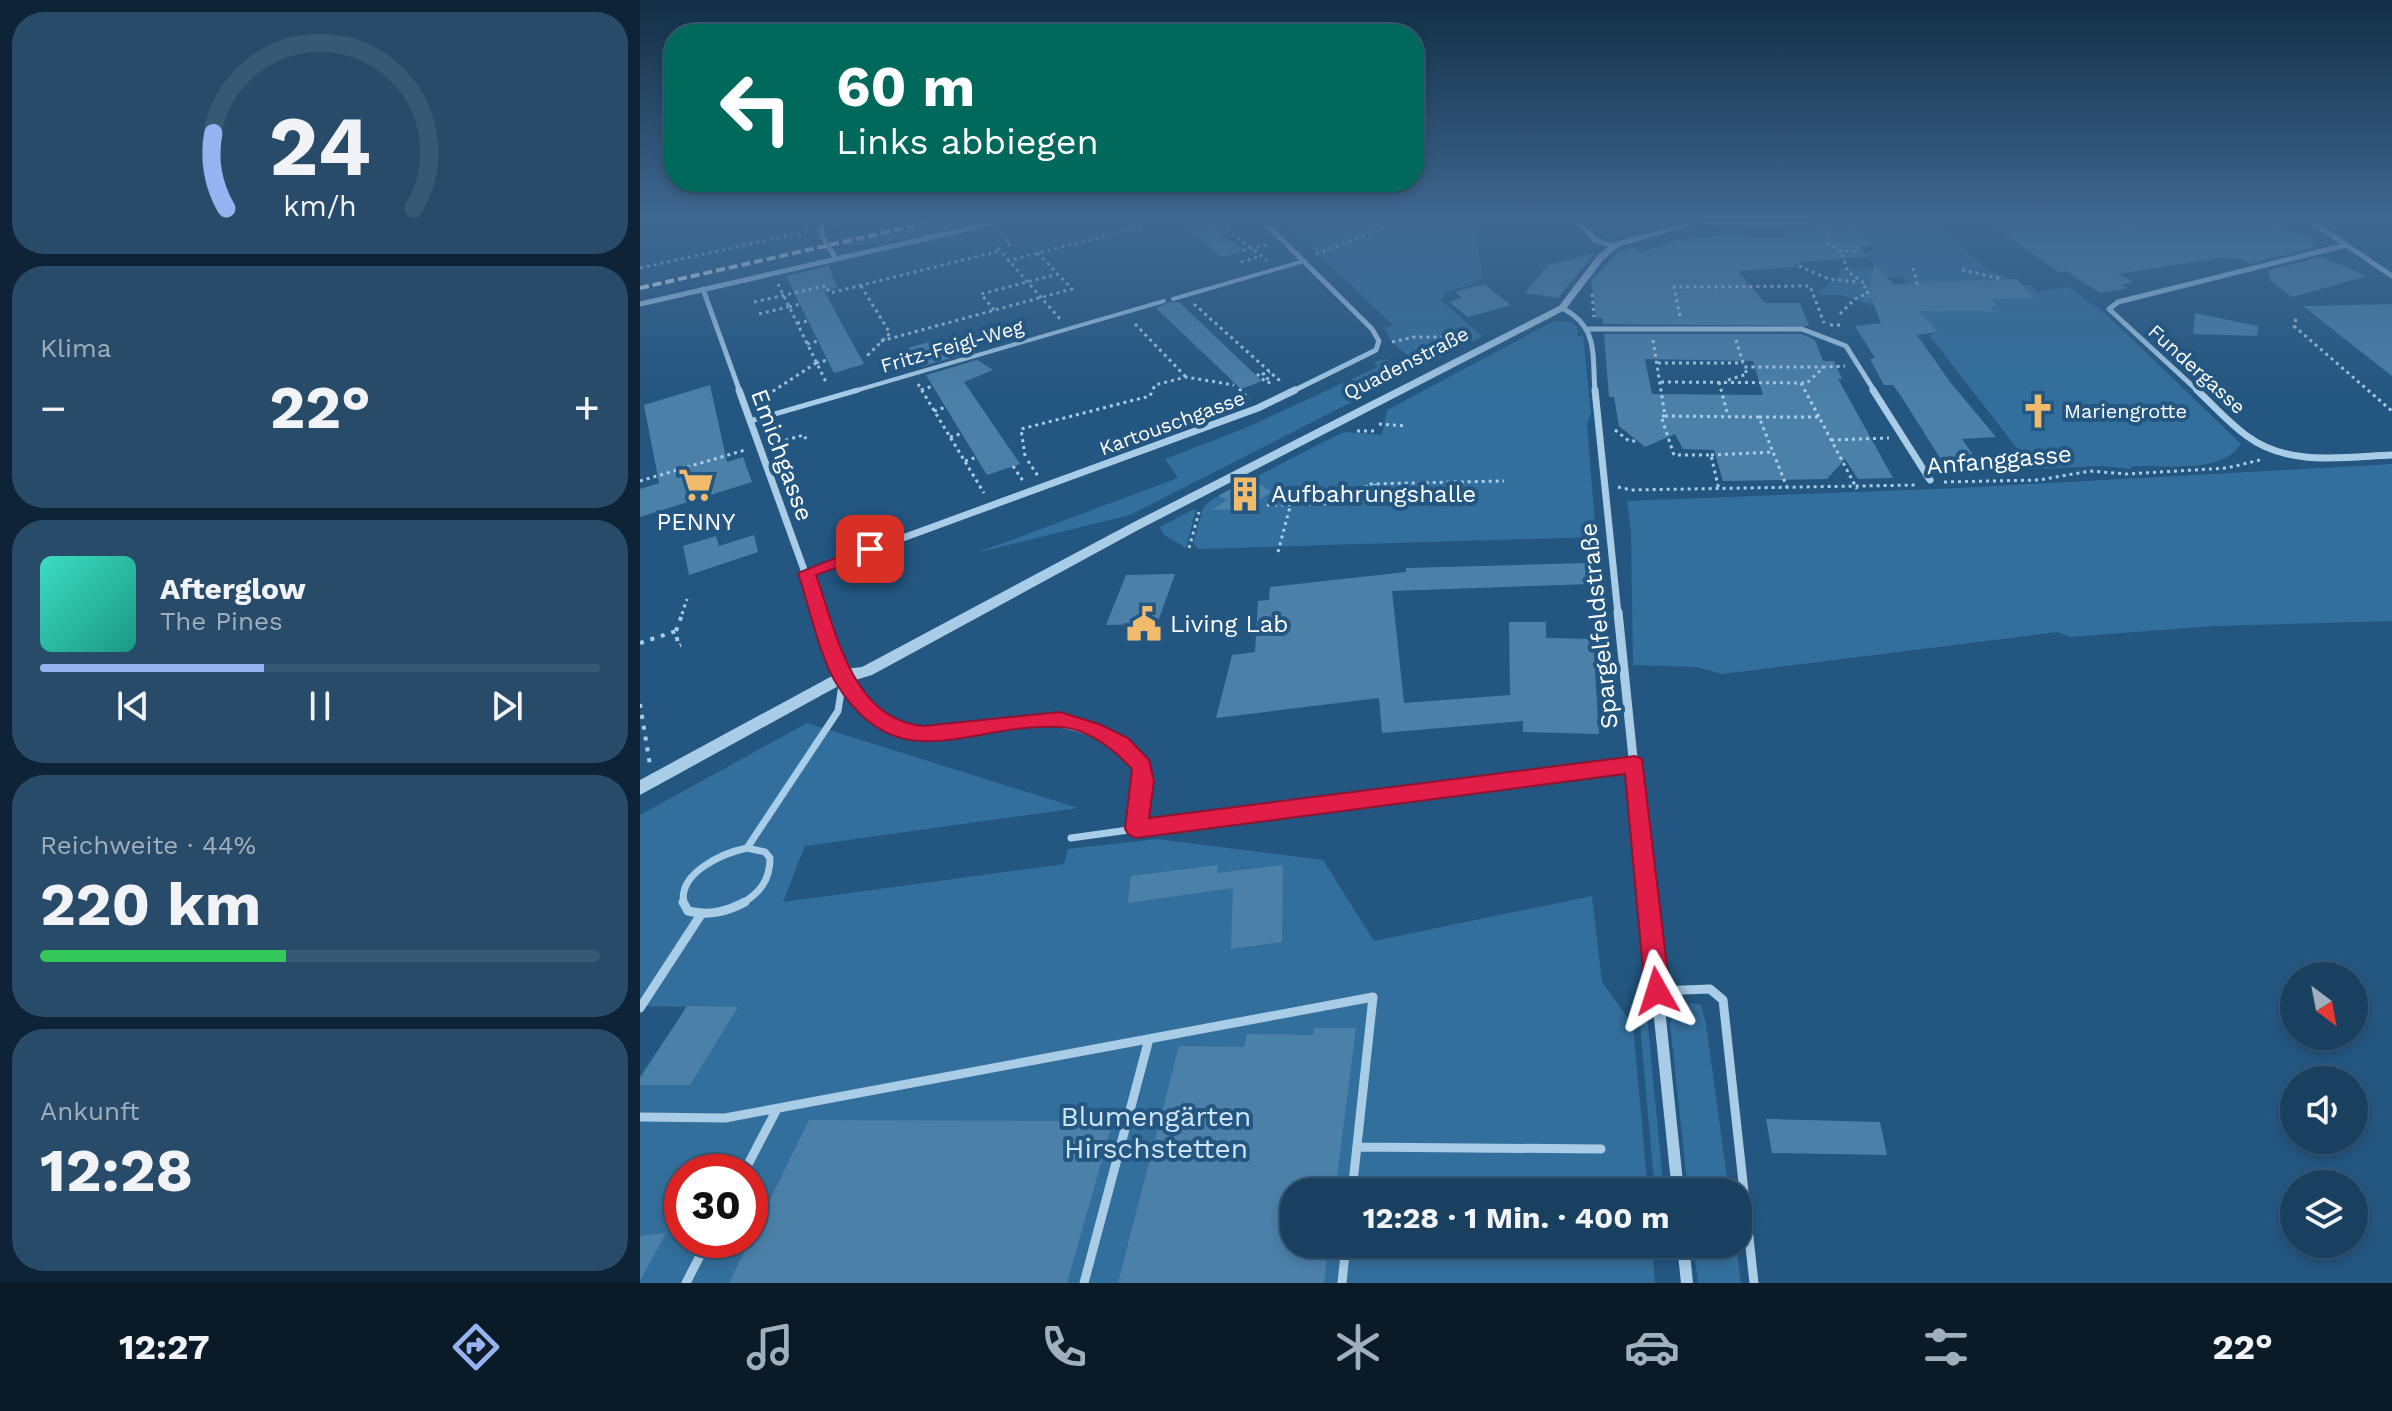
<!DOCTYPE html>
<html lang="de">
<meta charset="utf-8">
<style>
:root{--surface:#1a4060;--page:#274b69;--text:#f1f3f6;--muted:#9fafbd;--line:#385975;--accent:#95b2f1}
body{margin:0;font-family:"Work Sans",sans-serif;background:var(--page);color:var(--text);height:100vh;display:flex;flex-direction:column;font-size:30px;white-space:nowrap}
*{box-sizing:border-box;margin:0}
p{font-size:26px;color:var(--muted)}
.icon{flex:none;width:44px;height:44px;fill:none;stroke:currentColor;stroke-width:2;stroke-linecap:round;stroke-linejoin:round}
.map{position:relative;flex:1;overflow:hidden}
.side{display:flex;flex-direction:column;gap:12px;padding:12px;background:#0e2335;width:640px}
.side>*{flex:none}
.guide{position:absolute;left:24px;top:24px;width:760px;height:168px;border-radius:32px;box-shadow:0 4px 12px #0003,0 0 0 2px var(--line);background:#00695c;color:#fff;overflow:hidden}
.needle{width:52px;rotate:148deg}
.buttons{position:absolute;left:1640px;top:962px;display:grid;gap:16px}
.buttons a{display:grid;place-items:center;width:88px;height:88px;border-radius:50%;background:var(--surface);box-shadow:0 4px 12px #0003,0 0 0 2px var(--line);font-size:40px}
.speed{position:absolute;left:24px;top:1154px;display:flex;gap:16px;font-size:40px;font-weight:700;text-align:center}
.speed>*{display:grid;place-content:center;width:104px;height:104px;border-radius:50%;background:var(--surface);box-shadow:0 4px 12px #0003,0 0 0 2px var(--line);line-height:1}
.speed .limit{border:12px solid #d22;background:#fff;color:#111}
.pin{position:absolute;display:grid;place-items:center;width:68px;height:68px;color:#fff;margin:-34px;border-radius:16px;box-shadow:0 4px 12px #0006}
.me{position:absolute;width:88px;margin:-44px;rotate:354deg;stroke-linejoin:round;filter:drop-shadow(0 0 6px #0008)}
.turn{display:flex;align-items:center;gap:28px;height:168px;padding:0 40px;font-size:36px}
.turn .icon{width:104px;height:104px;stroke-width:2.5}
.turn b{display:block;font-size:56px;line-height:68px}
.big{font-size:60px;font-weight:700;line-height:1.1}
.side .widget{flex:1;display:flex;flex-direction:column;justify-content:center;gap:12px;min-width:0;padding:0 28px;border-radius:32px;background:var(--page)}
.side .dial{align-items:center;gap:0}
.dial svg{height:208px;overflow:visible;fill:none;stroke:var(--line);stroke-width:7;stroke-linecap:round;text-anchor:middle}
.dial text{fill:var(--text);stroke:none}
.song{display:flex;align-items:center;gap:24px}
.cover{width:96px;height:96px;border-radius:12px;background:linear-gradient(135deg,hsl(170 70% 55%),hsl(170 70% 35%))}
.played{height:8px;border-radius:4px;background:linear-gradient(90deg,var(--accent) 40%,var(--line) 40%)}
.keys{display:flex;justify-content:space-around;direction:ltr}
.heat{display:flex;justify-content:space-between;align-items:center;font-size:44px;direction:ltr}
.charge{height:12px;border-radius:6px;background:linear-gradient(90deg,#34c759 44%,var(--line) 0)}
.trip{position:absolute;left:640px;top:1178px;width:472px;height:80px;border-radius:32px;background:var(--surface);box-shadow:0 4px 12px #0003,0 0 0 2px var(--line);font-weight:700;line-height:80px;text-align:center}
.tab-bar{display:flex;height:128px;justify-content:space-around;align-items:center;background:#0a1a26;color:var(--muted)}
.tab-bar .icon{width:56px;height:56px}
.tab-bar .current{color:var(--accent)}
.tab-bar b{font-size:36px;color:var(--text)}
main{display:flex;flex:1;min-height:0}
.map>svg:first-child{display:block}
</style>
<main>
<section class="side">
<div class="widget dial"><svg viewBox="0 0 100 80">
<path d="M14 69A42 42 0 1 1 86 69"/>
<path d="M14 69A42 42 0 0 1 9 40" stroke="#95b2f1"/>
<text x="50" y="56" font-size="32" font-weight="700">24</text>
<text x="50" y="72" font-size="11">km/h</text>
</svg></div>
<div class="widget"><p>Klima</p>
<div class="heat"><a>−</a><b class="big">22°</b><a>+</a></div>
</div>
<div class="widget">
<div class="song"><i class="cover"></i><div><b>Afterglow</b><p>The Pines</p></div></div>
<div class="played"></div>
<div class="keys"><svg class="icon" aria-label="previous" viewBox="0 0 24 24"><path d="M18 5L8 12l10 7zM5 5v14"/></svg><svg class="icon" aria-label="pause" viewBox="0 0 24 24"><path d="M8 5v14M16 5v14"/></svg><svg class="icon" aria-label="next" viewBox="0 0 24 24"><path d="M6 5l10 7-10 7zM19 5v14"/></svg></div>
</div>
<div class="widget"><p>Reichweite · 44%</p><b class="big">220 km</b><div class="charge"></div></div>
<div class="widget"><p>Ankunft</p><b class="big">12:28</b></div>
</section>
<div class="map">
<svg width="1752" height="1283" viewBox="0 0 1752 1283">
<rect width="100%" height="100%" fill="#235680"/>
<path fill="#336f9c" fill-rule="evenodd" d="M308,221H343L237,245L203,244Z
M644,221H836L842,280L827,283L841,282L807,291L801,300L842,336L782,367L755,345L744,329L753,325Z
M951,221H1024L1026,223L967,238Z
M1243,221H1291L1347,270L1366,277L1369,284L1301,282L1269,288L1264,277H1246L1228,289L1334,312H1353L1351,306H1356L1348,296L1393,297L1383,285H1390L1397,291L1428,287L1466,314L1601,444C1583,474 1524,465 1493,466L1490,469L1462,466L1393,469L1289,335L1297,332L1274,304L1232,305L1201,295H1176L1201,272L1198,268L1239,269L1225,253L1236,249L1211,227Z
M914,321L932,322L937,327L938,336H943L951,413L947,424L956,537L559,549L553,544L563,508L571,500L693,437L706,432L742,435L747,410Z
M747,359L761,377L490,515L336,553L538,478L525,459L603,429L738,367L733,362Z
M1752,464V621L1574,626L1430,637L1417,632L1082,674L1056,667L993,665L991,531L987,501L1319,488Z
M556,508L546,548L523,534L520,527Z
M167,723L438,808L165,846L143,902L424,864L428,849L517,839L683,860L734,941L952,896L962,982L993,1025L1008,1192H654V1244H1012L1015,1283H0V1076L47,1007L0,1006V815ZM42,1172H110V1240H42Z
M1050,1003L1061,1005L1066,1024L1089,1192H1048L1030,1023L1036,1013Z
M999,1014L1007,1016L1024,1192H1015Z
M1053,1244H1096L1101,1283H1058Z"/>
<path fill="#4b80a9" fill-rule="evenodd" d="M537,221H564L604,251L582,257Z
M1345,221H1479L1488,226L1521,221H1625L1673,239L1672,248L1609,264L1603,259L1579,258L1478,274L1493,282L1482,285L1488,288L1460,293L1426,271L1419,272Z
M1206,222L1231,245L1219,247L1229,257L1157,262L1160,264L1152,267L1098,271L1125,303H1160L1169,326L963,324L962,318H956L951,281L979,251L992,247L1000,252L1042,239L1093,234H1106L1110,238L1145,237L1144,232Z
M955,253L918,298L885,293L908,265Z
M1681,257L1727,276L1652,297L1631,281L1628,270Z
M1235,264L1253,284L1377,279L1394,298L1351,299L1357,306H1351L1354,312L1279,311L1298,332L1277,335L1310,382L1356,437L1322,439L1344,471L1310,472L1306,465L1297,463L1300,458L1261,396L1253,385H1244L1230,359L1235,358L1215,326L1241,323L1231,297L1224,301Z
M189,266L197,288L184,291L224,364L194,373L146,276Z
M844,284L871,305L828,317L809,302L822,298L815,292Z
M529,302H539L622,381L601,389L516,308Z
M1752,304V376L1663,306Z
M1555,313L1618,326L1617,336L1553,334Z
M964,334H1161L1175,340L1183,361H1194L1202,379H1198L1253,478L1218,479L1205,459L1187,479L1083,481L1074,450L1043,449L1035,434L1005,447L979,426L974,397H969ZM1005,359L1113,361L1123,395L1012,394Z
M300,339L325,354L280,367L268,348Z
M337,360L353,370L324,382L380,464L347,475L286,375Z
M70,385L87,462L103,457L112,482L0,517V489L19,483L4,405Z
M610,478L632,492L620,499L618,509L572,510L587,500L578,496Z
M114,535L118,552L49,575L43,546L76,536L79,546Z
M947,563L951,584L752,591L764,703L870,695L869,622H906V638L953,639L959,734L883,732V721L742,733L739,698L576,718L592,655L615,652L618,601L629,600L630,587L766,572V568Z
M535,574L517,624L466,625L486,575Z
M578,865L577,873L643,865L642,942L591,949L593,888L488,903L491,876Z
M47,1006L98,1007L50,1085H0V1079Z
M674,1028H716L695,1192H654V1244H689L684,1283H478L539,1046L604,1047L607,1034L673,1035Z
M1126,1119L1240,1122L1247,1155L1132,1153Z
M169,1120L473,1121L427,1283H89Z
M26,1233L0,1281V1236Z"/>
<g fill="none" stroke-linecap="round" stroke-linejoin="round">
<path stroke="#a9cce7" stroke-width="3" stroke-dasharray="3 4" stroke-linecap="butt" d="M488,221L503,233
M575,221L627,260
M192,224L210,221
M362,234L371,244L367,245
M1189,236L1187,243L1201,251H1217L1219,247
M358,248L420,319
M603,250L628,245
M676,254L762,221
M367,261L496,228
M601,262L621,256
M1159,266L1189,279L1217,282
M0,268L170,231
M1273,268L1278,287
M1322,270L1363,279
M138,284L187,384
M221,286L250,333L228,355L230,359
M187,289L190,293L359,251
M952,294L954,317
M114,302L185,286
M554,304L640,381
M149,307L160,304
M354,310L341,294L418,274
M119,314L148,307
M1200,314L1215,299L1228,293L1224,289L1226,284L1208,272L1201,251
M1040,316L1034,287L1170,286L1184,323
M1656,319L1654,326L1752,411
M157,323L168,321
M495,324L546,377
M1190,325H1203
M1013,340L1025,416H1021L1034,455H1071L1079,490
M1096,340L1104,366
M241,341L432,289L395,250
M752,342L774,337H831
M167,344L178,341
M176,363L188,360
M1018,363H1103
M617,374L627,383L631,382L623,374L630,372
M1088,380L1107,374L1104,367H1184
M1021,382L1167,383L1184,367L1205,366
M1079,382L1088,416
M1161,383L1179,417
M278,384L344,493
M599,389L609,399
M281,390L293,386
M121,399L176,363
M294,411L306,407
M1025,416L1119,417L1133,452
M1119,417H1179L1217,489
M739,424L766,426
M975,430L989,441H996
M717,431H738
M310,437L323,433
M1191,440L1249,438
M132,444L164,435L166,439
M1071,455L1133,452L1148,490
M385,456L381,429L510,396L515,385L546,377L594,385
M325,461L337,457
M388,461L398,476
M373,466L383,481
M0,481L105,450
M1304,482L1399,480L1450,471L1486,474L1587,468L1620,460
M978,487L991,490L1276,485
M726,490H735V484
M627,505L724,503L727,484L864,481
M549,548L559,512
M638,552L651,503
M42,614L47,599"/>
<path stroke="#a9cce7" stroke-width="4" stroke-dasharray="4 7" stroke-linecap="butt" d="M36,631L43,612
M0,643L36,631L38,646L41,645
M0,704L10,765"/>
<path stroke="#a9cce7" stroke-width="4" d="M533,299L664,261
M211,392L524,301"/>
<path stroke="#a9cce7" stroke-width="5" d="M110,421L218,390"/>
<path stroke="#a9cce7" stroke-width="7" d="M203,679C218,699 236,726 261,733C279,738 299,732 317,730C393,720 441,711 502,766L496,829L995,765
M431,838L496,829
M107,848L198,711L203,679
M44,904C37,873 83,853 107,848
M101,904C120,893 130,880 130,858L125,852L107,848"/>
<path stroke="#a9cce7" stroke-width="9" d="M43,902L48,911C69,916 86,912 105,902
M1017,991L1070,989L1083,1000L1114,1283
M0,1008L60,916
M0,1117L85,1118L733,997L712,1192
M717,1147L961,1149
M104,1172L137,1109
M46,1283L68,1240
M444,1283L509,1039
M702,1283L706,1244"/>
<path stroke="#a9cce7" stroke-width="5" d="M181,221L182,236L195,257
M623,221L732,329L739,341L736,350L651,392
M937,221L955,240L972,246
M1671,221L1752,276
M63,289L100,392
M0,304L362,221
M922,308C959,327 952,354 955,392
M949,329H1162L1206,346L1235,392
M1559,392L1469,309L1478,302L1706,245"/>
<path stroke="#a9cce7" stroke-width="7" d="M99,390L180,614
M955,390L978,614
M1233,390L1290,480
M1557,390C1573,405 1589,423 1607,436C1648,467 1705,457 1752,455
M167,573L618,408L655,390"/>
<path stroke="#a9cce7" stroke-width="9" d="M179,612L203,679
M978,612L1008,904"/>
<path stroke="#a9cce7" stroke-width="12" d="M1008,902L1038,1192
M1043,1244L1047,1283"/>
<path fill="#a9cce7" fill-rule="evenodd" d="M1057,221H1069L980,246L964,259L925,310L500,529L232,675L202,684L0,795V780L205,669L222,667L492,523L919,306L958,255L974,242Z"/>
<path fill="#d3e6f6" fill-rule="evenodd" d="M1055,221H1179L1174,224L1128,226L1060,224Z"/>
<path stroke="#fff" stroke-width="4" stroke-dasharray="9 4" stroke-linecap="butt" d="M0,288L295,221"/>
</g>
<linearGradient id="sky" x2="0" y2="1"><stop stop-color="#132f46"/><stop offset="0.55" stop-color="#3f6891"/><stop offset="1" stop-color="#3f6891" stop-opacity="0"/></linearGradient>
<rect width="1752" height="400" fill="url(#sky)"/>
<path fill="#e11d48" stroke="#92132f" stroke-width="2" d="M230,544L239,549L236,553L176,575C196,631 212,721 284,726L420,712L459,724L488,738L509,760L514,781L509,818L995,756L1002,759L1030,991L1026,1000L1017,1003L1008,1000L1005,991L985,774L496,838L489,835L485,829L492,769C474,749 447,728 419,727C330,722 258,784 196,683C179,655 169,605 158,573Z"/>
<defs>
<g id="church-bare" transform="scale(2.76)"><path d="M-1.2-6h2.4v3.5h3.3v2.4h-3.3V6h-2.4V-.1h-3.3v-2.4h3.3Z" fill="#f2bb6b" stroke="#235680" stroke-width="2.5" paint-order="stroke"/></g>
<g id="supermarket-bare" transform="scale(2.76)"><path d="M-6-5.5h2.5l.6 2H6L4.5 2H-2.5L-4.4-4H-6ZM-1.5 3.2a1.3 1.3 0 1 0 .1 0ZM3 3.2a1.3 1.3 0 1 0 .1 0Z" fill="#f2bb6b" stroke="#235680" stroke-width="2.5" paint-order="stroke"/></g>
<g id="building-bare" transform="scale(2.76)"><path d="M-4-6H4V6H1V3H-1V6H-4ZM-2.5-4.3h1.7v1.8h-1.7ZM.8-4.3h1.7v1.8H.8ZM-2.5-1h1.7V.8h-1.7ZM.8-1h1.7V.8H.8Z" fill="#f2bb6b" stroke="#235680" stroke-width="2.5" paint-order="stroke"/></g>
<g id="civic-bare" transform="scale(2.76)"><path d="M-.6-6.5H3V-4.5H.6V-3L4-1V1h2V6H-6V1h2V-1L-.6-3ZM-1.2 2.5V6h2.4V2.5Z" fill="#f2bb6b" stroke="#235680" stroke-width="2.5" paint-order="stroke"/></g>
</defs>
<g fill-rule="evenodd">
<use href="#church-bare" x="1398" y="411"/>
<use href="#supermarket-bare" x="56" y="485"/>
<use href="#building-bare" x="605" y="494"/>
<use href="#civic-bare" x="504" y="624"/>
</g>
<g text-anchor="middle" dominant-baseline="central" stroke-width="8" stroke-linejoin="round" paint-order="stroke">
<g font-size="20" fill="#fff" stroke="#235680">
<text transform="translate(312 346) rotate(-16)">Fritz-Feigl-Weg</text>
<text transform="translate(766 363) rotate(-27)">Quadenstraße</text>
<text transform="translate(1557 369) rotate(42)">Fundergasse</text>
<text transform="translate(532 423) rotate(-20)">Kartouschgasse</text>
</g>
<g font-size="20" fill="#fff" stroke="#235680" text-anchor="start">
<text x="1424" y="411">Mariengrotte</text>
</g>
<g font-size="24" fill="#fff" stroke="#235680">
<text transform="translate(142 455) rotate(70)">Emichgasse</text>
<text transform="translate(1359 460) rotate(-5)">Anfanggasse</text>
<text transform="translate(959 626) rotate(-96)">Spargelfeldstraße</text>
</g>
<g font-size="24" fill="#fff" stroke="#235680" text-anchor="start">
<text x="631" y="494">Aufbahrungshalle</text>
<text x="56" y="522" text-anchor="middle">PENNY</text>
<text x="530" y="624">Living Lab</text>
</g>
<g font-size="28" fill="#cce4f5" stroke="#235680">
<text x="516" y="1116">Blumengärten<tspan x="516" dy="32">Hirschstetten</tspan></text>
</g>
</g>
</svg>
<div class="buttons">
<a><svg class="needle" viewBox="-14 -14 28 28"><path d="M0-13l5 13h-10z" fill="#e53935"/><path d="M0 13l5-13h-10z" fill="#9fafbd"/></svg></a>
<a><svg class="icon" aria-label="sound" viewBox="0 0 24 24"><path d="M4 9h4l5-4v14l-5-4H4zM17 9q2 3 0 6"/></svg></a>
<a><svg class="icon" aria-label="layers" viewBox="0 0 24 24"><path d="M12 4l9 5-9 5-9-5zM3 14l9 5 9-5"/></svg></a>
</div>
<div class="speed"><div class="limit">30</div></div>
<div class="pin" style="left:230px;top:549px;background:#d93025"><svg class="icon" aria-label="arrive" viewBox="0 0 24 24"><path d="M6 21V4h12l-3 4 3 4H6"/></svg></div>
<svg class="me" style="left:1017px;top:991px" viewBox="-20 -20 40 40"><path d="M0-17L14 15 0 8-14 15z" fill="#e11d48" stroke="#fff" stroke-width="4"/></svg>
<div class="trip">12:28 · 1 Min. · 400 m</div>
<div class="guide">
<div class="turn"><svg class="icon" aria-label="left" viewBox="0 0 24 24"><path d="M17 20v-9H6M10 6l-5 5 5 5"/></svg><div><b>60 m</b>Links abbiegen</div></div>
</div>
</div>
</main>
<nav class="tab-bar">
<b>12:27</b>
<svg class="icon current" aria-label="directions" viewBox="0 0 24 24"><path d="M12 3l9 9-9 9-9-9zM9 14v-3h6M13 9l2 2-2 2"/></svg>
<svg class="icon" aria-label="music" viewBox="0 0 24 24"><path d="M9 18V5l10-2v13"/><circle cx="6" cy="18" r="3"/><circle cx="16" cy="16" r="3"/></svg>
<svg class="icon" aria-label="phone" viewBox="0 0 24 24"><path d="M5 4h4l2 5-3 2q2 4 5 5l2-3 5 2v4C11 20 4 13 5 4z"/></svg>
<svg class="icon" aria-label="climate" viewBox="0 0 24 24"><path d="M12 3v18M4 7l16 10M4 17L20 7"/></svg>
<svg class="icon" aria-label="car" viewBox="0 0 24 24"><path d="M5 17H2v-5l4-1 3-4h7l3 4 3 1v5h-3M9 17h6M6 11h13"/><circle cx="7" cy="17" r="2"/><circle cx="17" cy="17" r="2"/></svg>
<svg class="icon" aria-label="filters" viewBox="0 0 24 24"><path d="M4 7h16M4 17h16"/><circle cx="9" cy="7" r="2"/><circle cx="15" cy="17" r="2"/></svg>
<b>22°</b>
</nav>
